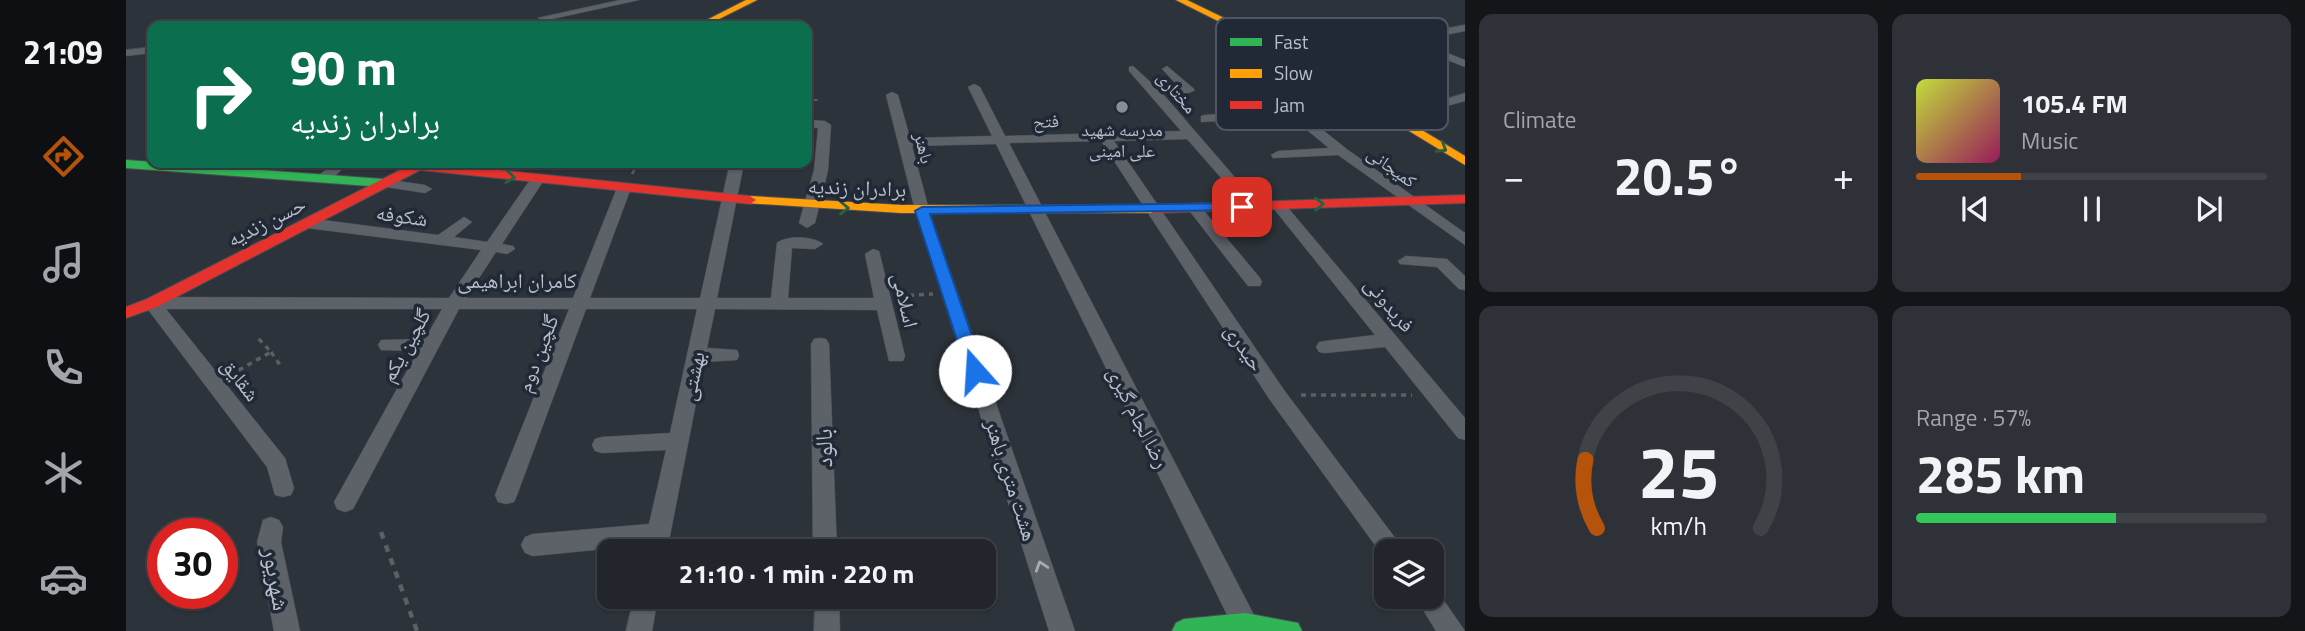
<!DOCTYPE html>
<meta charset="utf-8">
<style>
:root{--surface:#22262c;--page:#2e3238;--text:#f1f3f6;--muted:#a2a5a9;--line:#3f4348;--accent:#b45309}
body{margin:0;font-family:"Titillium Web","Noto Naskh Arabic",sans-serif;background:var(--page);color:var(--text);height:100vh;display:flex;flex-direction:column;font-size:26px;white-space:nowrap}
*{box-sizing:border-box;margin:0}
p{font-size:23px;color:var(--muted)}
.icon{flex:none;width:38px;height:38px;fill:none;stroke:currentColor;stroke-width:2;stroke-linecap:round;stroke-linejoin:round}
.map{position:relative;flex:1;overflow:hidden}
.side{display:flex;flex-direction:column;gap:14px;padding:14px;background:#131518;width:840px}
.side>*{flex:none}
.top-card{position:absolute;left:21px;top:21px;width:665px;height:147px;border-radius:14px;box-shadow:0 2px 5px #0004,0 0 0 2px var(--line);background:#0b6e4f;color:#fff;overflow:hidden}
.fabs{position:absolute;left:1248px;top:539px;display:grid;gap:14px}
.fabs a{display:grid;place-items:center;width:70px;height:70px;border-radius:14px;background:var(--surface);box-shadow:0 2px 5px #0004,0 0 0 2px var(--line);font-size:35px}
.speed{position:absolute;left:21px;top:518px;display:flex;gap:14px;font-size:35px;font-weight:700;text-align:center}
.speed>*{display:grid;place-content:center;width:91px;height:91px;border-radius:50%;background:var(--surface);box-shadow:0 2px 5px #0004,0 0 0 2px var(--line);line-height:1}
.speed .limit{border:10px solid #d22;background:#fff;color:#111}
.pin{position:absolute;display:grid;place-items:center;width:60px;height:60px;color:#fff;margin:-30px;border-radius:14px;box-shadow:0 4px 10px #0006}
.me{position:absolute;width:77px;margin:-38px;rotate:341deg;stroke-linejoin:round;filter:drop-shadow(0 0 5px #0008)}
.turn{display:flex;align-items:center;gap:24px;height:147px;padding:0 28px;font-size:32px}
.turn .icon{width:91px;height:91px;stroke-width:2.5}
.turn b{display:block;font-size:49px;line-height:60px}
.big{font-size:52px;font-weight:700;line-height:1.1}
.side .widget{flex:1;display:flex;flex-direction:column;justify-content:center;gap:10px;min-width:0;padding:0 24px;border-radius:14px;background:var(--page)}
.side .dial{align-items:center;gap:0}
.dial svg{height:182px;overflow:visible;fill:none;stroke:var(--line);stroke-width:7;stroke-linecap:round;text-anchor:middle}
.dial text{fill:var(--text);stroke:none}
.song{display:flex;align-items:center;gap:21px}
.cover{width:84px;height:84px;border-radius:10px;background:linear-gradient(135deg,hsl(70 70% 55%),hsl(330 70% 35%))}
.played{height:7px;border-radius:4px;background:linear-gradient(90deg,var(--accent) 30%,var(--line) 30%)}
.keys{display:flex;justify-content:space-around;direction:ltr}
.heat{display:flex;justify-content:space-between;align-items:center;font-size:38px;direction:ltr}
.charge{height:10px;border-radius:5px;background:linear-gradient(90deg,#34c759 57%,var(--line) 0)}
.side .tiles{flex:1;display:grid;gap:14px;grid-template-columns:repeat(2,1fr)}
.trip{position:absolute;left:471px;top:539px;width:399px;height:70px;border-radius:14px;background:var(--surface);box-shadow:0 2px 5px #0004,0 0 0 2px var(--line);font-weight:700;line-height:70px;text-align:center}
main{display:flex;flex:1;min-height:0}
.dock{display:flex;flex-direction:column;width:126px;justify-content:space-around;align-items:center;background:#0e0f12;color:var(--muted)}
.dock .icon{width:49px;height:49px}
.dock .active{color:var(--accent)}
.dock b{font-size:32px;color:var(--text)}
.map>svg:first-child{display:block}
</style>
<main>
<nav class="dock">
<b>21:09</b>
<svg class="icon active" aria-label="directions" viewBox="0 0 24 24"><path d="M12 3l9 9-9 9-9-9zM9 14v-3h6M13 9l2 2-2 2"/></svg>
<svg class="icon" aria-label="music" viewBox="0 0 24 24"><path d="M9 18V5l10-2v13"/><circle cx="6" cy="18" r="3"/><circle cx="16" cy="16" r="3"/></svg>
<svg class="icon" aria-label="phone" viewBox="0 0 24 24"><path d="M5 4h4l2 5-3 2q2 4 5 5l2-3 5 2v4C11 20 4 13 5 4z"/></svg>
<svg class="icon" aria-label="climate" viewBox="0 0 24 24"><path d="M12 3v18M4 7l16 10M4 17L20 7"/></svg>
<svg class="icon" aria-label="car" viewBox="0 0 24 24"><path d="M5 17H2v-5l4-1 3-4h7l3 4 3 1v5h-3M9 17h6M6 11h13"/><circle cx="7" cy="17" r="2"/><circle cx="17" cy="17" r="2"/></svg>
</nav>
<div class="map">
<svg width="1339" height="631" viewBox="0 0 1339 631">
<rect width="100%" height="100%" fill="#2d333a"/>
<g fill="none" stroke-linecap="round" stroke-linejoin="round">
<g stroke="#4b4f54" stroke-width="6">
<path id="lane" d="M1179,47L1275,30"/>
</g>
<g stroke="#4b4f54" stroke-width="1">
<path id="street" d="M494,0H513L417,21L412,18Z
M1339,25V31L1290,41L1339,60V67L1279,43L1195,60L1190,57L1277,36Z
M26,47V53L0,56V50Z
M1106,64H1114L1170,109L1230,106V112L1226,113L1179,116L1222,150L1339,233V245L1212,155L1147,158L1145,155L1152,151L1203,148L1165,117L1075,122V116L1079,115L1157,110L1139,96L1093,98L1091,96L1097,93L1132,89L1106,68Z
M1007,66L1030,87H1053L1036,69L1041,66L1067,88L1069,90L1063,93L1037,94L1107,175L1124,207L1122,210H1112L1096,179L1061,139L988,141L1158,390L1279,551H1260L1259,559L1144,400L975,141L883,143L1128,615L1132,624L1129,631H1109L870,144L786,146L803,210L949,631H923L789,210L760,95L766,92L772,95L784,138L866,136L842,87L848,84L854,87L879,136L1055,131L1003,71V67Z
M1339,93V101L1288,115L1282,111Z
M681,120L699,121L705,125L702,170L689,223L681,228L673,223L688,170L692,128H681Z
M208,163H223L202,182H192V176Z
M604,163H618L591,298H645L651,243C660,235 688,236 697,244L689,249L666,248L662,298H748L739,254L747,249L753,251L779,356L777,361H763L751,310L589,309L581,348L611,350L613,355L611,360L578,362L541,551H517L519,545L407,556L399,553L395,545L399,537L407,534L523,524L540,450L476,453L469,451L466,445L469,439L476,437L544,433L571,309H460L391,495L388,502L380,504L372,502L369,495L443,309H333L227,509L219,512L211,509L208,502L292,351L255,350L252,345L255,340L299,339L316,309H40L159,458L168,488L165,495L157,497L149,495L141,467L17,303L26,297L323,298L355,250L181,228L173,223L181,218L312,235L338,217L346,222L328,237L361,242L406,177L411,176L418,180L376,244L387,246L389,249L381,254L370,252L340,298H447L491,188L498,184L505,188L464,298H574Z
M258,179L299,185L306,189L299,193L253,186L251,183Z
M1153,202L1158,203L1339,418V440L1332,438L1259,347L1199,353L1193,352L1190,347L1193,342L1199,341L1249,335L1148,209L1146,206Z
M1069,205L1074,206L1134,278L1136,282L1134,286H1122L1062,209Z
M1280,256L1321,259L1339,276V290L1333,289L1311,267L1274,264L1272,261Z
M694,338L700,339L703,344L711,551H687L685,344L688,339Z
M145,517L153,520L157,527L155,542L174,631H148L131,542L137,520Z
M1306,587L1310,589L1339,631H1310L1289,597H1306Z
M508,597H532L526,631H500Z
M689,597H713L714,631H688Z"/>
</g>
<g stroke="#4b4f54" stroke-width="2">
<path id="fast" d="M0,160L257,179L263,183L257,187L0,168Z
M1119,613L1172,623L1176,631H1046L1050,623L1058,619Z"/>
</g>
<g stroke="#4b4f54" stroke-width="2">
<path id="slow" d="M620,0H631L579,26H569Z
M1050,0H1061L1156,46L1339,156V165L1150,50Z
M624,196L775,205H1027L1034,209L1027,213H775L619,203L618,200Z"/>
</g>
<g stroke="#4b4f54" stroke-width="2">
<path id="jam" d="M304,163L624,196L630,200L624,204L294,170L31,307L0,318V307L21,299L288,163Z
M1339,195V203L1027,213L1020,209L1027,205Z"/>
</g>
<path stroke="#5b6065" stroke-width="2" stroke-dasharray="3.5 3.5" stroke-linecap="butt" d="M681,100H694"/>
<path stroke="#5b6065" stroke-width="2.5" stroke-dasharray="4.5 4.5" stroke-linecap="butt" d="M506,174L512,163"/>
<path stroke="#5b6065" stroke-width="3.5" stroke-dasharray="5 5" stroke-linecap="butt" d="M773,296L807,294
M145,352L156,368
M104,375L145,352L132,338
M1175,395H1286"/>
<path stroke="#5b6065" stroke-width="4.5" stroke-dasharray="7 7" stroke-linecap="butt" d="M255,532L291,631"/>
<use href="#lane" stroke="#5d6168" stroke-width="5"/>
<use href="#street" fill="#5d6168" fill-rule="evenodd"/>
<use href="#fast" fill="#30b455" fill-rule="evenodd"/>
<use href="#slow" fill="#ff9f0a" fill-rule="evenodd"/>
<use href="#jam" fill="#e5322d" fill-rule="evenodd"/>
</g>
<path fill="#303237" d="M437,0H455L456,6L439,9Z"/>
<defs><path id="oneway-chevron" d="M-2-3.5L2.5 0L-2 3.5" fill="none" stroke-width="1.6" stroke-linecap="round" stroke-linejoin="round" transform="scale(1.75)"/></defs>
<g stroke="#266142">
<use href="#oneway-chevron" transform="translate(1316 148) rotate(31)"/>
<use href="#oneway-chevron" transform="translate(384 177) rotate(7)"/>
<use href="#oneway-chevron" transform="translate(1193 204) rotate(-2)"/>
<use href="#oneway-chevron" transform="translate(718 208) rotate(2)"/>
</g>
<use stroke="#a6acb6" href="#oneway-chevron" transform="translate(915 566) rotate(-108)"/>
<path fill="#1a73e8" stroke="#114b97" stroke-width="2" d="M1116,203L1123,207L1121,210L804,214L858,371L849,377L841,371L789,211L796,207Z"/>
<circle fill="#878e98" stroke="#202935" stroke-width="2.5" cx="996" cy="107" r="7"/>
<g text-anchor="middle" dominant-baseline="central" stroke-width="7" stroke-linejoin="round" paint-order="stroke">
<g font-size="18" fill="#b8bfca" stroke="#202935">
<text transform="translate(1051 92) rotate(49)">مختاری</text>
<text transform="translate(920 121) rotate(-2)">فتح</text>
<text transform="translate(798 148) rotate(76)">باهنر</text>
<text transform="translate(1266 167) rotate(36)">کمیجانی</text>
</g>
<g font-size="18" fill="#b8bfca" stroke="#202935">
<text x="996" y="129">مدرسه شهید<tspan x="996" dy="21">علی امینی</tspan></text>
</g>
<g font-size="21" fill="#b8bfca" stroke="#202935">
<text transform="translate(731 187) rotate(2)">برادران زندیه</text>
<text transform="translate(276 215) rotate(8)">شکوفه</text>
<text transform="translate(140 221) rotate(-27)">حسن زندیه</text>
<text x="391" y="280">کامران ابراهیمی</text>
<text transform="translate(780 300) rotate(77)">اسلامی</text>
<text transform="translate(1264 304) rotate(50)">فریدونی</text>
<text transform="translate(279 345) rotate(-61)">گلچین یکم</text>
<text transform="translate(1119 347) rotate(56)">حیدری</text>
<text transform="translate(411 353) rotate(-69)">گلچین دوم</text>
<text transform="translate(566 376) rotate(-78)">بهشتی</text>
<text transform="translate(115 379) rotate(52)">شقایق</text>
<text transform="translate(1013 417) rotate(63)">رضا لجام گیری</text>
<text transform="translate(886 480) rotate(72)">هشت متری باهنر</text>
</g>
<g font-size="24" fill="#b8bfca" stroke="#202935">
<text transform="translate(697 448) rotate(-91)">بالود</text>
<text transform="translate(151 579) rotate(80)">شهریور</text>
</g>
</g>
<rect x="1090" y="18" width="232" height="112" rx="10" fill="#202935" stroke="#4e5662" stroke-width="2"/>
<rect x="1104" y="38" width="32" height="8" fill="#30b455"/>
<rect x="1104" y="69" width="32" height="9" fill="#ff9f0a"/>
<rect x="1104" y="101" width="32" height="8" fill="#e5322d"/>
<g font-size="19" fill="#b8bfca">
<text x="1148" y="49">Fast</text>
<text x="1148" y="80">Slow</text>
<text x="1148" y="112">Jam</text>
</g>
</svg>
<div class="fabs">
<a><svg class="icon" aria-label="layers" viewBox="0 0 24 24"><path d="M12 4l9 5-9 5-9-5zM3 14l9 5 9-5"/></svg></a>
</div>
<div class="speed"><div class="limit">30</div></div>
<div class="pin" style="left:1116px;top:207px;background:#d93025"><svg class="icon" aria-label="arrive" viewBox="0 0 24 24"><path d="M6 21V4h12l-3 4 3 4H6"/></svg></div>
<svg class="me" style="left:849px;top:371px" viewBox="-20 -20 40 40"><circle r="19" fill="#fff"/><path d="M0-13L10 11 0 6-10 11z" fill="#1a73e8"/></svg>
<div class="trip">21:10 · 1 min · 220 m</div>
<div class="top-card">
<div class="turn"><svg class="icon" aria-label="right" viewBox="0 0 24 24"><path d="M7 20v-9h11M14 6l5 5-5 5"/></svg><div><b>90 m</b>برادران زندیه</div></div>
</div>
</div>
<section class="side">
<div class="tiles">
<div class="widget"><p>Climate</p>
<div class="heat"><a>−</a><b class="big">20.5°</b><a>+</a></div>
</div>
<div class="widget">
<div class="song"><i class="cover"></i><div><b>105.4 FM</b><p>Music</p></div></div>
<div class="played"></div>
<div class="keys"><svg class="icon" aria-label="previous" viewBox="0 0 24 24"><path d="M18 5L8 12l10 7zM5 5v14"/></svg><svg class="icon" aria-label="pause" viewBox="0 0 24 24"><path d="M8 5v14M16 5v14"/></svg><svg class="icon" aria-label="next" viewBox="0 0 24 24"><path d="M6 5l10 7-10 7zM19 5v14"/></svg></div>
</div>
<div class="widget dial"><svg viewBox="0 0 100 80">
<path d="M14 69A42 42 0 1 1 86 69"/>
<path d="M14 69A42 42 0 0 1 9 39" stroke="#b45309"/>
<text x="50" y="56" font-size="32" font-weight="700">25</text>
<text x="50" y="72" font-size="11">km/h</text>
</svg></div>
<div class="widget"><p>Range · 57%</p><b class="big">285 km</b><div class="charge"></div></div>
</div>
</section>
</main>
